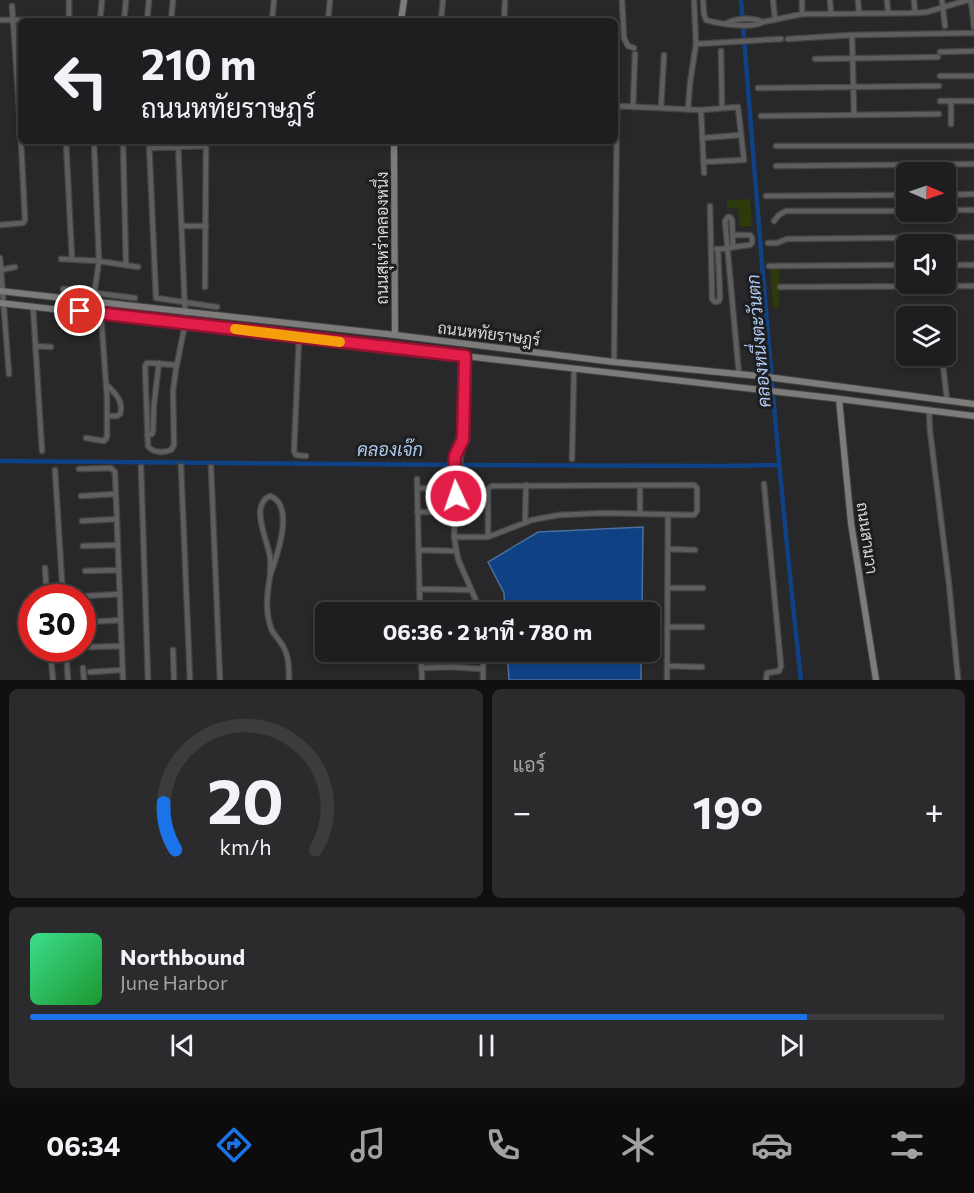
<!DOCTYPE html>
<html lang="th">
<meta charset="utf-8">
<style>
:root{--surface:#1e1d1f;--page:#2b2a2c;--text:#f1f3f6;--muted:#a1a2a4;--line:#3c3b3d;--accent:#1a73e8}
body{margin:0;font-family:Commissioner,Sarabun,sans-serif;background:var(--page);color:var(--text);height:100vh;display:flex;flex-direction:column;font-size:22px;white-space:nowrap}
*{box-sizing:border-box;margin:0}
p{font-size:20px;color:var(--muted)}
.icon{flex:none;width:33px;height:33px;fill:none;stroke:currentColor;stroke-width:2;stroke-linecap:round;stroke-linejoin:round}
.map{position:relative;height:680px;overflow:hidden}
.drawer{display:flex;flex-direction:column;gap:9px;padding:9px;background:#101011;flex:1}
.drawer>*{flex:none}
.hud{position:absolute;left:18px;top:18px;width:600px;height:126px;border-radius:9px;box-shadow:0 3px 9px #0003,0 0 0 2px var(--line);background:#1e1d1f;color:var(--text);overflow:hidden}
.needle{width:39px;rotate:92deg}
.controls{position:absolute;left:896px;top:162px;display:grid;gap:12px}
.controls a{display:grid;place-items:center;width:60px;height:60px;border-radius:9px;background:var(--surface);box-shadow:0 3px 9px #0003,0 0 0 2px var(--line);font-size:30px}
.speed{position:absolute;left:18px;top:584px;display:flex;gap:12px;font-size:30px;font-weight:700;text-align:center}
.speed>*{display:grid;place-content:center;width:78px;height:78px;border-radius:50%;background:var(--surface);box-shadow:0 3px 9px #0003,0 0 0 2px var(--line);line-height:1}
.speed .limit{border:9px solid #d22;background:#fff;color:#111}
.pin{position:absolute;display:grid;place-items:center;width:51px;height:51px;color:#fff;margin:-26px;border:3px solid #fff;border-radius:50%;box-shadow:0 2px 6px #0007}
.me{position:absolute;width:66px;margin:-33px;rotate:357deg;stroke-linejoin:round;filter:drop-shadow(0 0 4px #0008)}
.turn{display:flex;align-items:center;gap:21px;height:126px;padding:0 24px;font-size:27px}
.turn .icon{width:78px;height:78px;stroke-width:2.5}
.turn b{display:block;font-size:42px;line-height:51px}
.big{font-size:45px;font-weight:700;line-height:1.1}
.drawer .tile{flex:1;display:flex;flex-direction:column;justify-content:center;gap:9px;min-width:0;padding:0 21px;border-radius:9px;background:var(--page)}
.drawer .dial{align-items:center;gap:0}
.dial svg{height:156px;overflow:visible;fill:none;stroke:var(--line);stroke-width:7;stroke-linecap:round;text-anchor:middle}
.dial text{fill:var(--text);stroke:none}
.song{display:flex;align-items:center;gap:18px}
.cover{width:72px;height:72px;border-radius:9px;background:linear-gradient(135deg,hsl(150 70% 55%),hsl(130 70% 35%))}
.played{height:6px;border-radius:3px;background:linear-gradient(90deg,var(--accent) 85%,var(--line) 85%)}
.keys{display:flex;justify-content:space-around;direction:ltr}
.heat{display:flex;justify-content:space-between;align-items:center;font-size:33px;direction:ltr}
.drawer .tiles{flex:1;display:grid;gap:9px;grid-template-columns:1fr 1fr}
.tile:last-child{grid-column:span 2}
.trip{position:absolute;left:315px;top:602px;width:345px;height:60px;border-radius:9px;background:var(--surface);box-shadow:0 3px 9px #0003,0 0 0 2px var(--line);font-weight:700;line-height:60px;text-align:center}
.dock{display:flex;height:96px;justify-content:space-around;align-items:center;background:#0c0c0c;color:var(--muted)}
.dock .icon{width:42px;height:42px}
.dock .active{color:var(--accent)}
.dock b{font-size:27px;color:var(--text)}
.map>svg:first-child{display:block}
</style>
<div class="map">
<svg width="974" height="680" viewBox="0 0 974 680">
<rect width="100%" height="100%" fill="#282729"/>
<path fill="#2d3a0b" d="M750,199L752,226L740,227L738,208H727V200Z
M770,267L779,268V308H773Z"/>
<path fill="#0f4284" stroke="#4c709e" stroke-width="1.5" d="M643,527L642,612H505L504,593L488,562L538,532Z
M507,651H641V680H509Z"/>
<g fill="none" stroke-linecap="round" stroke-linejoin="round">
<path stroke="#0f4284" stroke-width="4.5" d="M741,0C759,227 776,454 801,680
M0,461L466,465L723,466L779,465"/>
<g stroke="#444445" stroke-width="7">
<path id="street" d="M622,0L624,38L628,46L634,48
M703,0L704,14L706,20C719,24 752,29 763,22L802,14L915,13L927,12L968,0
M773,0L775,20
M802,0V14
M830,0L831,14
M858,0L859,13
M887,0L888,13
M914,0L915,13
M942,0L945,26
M971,0L974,27
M12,6L21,136
M0,20H41
M69,21V0
M100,21L102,0
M124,21L126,0
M147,21L149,0
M171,21L173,0
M272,21L274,0
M328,21L330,0
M441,21L443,0
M504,21L505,0
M727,23C737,18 753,17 763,22
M852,35L854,114
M788,39L852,35L974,33
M696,44L781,39
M721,51L722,108
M940,52L974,51
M815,59L938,57
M940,76H974
M758,88L939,86
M940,101H974
M633,107L635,54
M661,108L664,55
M688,110L690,83L696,44L694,0
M701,110L738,107L744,160L703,162
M761,116L939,114
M951,124V101
M702,138L741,135
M66,141L72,259
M123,141L126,265
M149,141L156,298L217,307
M178,141L185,313
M776,146H974
M149,148L206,146
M776,166L974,164
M945,195L974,194
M766,196L906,195
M710,206L712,294V299L715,302L719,301L720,297L718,249
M945,210H974
M774,221L779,215L786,211H906
M0,225L23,223L25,220L21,141
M182,226H206
M768,243H777L787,239L974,237
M733,247L732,220L730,217H728L725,221L739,375
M716,249C727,249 738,246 750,245L752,243V238L750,235H733
M0,258L9,374
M61,259L99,261L138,267
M945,265H974
M769,266L906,265
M1,270L15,267
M205,287L206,141
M780,287L974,286
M63,289L135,298
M93,302L99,261L94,141
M33,306L42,451
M299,337L294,451L296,455L306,456
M36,346L51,347
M465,356L462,448L456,496L454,537L458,559L481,612
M942,356L947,400
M614,362L617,106L701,110L704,173
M176,365L150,363H147L145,366L148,446C153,453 163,453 171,450L174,445L173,391L176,369L185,324
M106,384C115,393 124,401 120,414L117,416H108
M929,410L930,431L949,584L958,679
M147,435L152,434L153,431L154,404L159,363
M86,438L104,441L106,439L107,436V398L101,314
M572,459L574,369
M181,466L190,680
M141,467L148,680
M211,467L220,680
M79,469L111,468L115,472L123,680
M55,470L63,597
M417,479L420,612
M764,484L781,666L779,671L767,673L766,680
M418,488L455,489
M455,493L454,489L455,456L462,440
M81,496L116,494
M270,496C296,505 276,559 270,576C270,570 271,564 270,557C268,541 249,505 270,496Z
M417,512H455
M640,514V485
M82,521L117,519
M525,523L526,485
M454,537H488L532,520L559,515L604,513L694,515L697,511V488L694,485L492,486L489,488L488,490V537
M83,546L118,545
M668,549L695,550
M418,550L456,551
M45,568L47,597
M85,571L119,570
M270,576C267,594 265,611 271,628C273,634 278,638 281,643C289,654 289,667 289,680
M668,588H703
M419,589L471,590
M87,596L120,594
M89,622L121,620
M668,627H702
M90,647L122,646
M50,648L53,680
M66,648L68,680
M173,650L174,680
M421,651L422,680
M667,666L702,667
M83,668L84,680
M421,668L452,667L483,669
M90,672L122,670
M483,680V651
M667,680L668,515"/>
</g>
<g stroke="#444445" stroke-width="8">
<path id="secondary" d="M401,21L404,0
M394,141L395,335
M0,291L395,335L614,362L759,376L974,404
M0,303L832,398L974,416
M839,399L851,523L876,680"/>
</g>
<use href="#street" stroke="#5f5d5d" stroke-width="4.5"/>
<use href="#secondary" stroke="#7e7c7b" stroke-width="6"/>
</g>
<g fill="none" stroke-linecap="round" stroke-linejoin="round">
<g stroke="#92132f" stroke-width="15">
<path id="route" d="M80,311L465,356L463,439L455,456L454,471V489L456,496"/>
</g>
<use href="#route" stroke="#e11d48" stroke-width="10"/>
<path stroke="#f59e0b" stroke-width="10" d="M235,329L340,342"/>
</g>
<g text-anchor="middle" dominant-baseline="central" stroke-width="6" stroke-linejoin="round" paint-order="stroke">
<g font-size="16" fill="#dadadb" stroke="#1e1d1f">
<text transform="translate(381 238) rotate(-90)">ถนนสุเหร่าคลองหนึ่ง</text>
<text transform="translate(489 333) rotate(7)">ถนนหทัยราษฎร์</text>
<text transform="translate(868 538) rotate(82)">ถนนสามวา</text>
</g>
<g font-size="18" font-style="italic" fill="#b0cbf1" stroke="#1e1d1f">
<text transform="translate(758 341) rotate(-95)">คลองหนึ่งตะวันตก</text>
<text x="390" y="449">คลองเจ๊ก</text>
</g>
</g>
</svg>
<div class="controls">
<a><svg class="needle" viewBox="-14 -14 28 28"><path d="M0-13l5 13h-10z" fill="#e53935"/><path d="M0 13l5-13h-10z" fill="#a1a2a4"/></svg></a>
<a><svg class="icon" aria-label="sound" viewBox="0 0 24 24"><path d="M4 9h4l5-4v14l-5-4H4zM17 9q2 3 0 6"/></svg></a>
<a><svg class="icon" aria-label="layers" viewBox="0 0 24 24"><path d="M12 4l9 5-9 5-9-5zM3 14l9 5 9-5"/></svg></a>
</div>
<div class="speed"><div class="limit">30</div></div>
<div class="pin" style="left:80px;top:311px;background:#d93025"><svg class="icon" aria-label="arrive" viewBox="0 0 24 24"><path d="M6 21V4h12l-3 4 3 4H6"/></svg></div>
<svg class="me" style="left:456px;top:496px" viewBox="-20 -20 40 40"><circle r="17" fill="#e11d48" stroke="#fff" stroke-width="3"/><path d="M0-11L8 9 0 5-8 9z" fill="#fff"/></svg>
<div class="trip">06:36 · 2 นาที · 780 m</div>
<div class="hud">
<div class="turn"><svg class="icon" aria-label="left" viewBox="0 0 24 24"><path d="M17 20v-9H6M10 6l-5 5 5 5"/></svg><div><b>210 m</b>ถนนหทัยราษฎร์</div></div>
</div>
</div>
<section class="drawer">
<div class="tiles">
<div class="tile dial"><svg viewBox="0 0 100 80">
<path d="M14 69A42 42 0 1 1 86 69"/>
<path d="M14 69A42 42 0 0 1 8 45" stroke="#1a73e8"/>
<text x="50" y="56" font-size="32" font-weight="700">20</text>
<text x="50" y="72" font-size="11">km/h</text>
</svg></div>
<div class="tile"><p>แอร์</p>
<div class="heat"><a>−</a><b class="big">19°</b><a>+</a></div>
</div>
<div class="tile">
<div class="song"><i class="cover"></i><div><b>Northbound</b><p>June Harbor</p></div></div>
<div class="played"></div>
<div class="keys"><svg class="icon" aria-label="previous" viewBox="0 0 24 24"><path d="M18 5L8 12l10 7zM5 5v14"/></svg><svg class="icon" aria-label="pause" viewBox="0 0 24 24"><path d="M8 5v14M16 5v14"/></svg><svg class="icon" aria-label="next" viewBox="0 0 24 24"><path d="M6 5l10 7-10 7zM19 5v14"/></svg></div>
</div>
</div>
</section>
<nav class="dock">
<b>06:34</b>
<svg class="icon active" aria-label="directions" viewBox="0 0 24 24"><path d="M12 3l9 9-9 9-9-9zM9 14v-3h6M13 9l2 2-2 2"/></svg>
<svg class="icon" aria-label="music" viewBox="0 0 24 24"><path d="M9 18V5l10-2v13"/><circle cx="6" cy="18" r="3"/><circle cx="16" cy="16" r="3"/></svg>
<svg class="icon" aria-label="phone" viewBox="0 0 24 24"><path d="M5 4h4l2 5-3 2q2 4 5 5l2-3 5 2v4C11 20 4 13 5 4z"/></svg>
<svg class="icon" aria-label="climate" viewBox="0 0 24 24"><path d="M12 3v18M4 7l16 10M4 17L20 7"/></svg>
<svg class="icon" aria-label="car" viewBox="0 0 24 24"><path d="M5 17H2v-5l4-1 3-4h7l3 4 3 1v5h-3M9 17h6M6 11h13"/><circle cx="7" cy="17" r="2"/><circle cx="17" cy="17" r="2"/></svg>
<svg class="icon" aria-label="filters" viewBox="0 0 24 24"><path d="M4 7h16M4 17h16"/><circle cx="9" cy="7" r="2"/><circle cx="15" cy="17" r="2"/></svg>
</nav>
